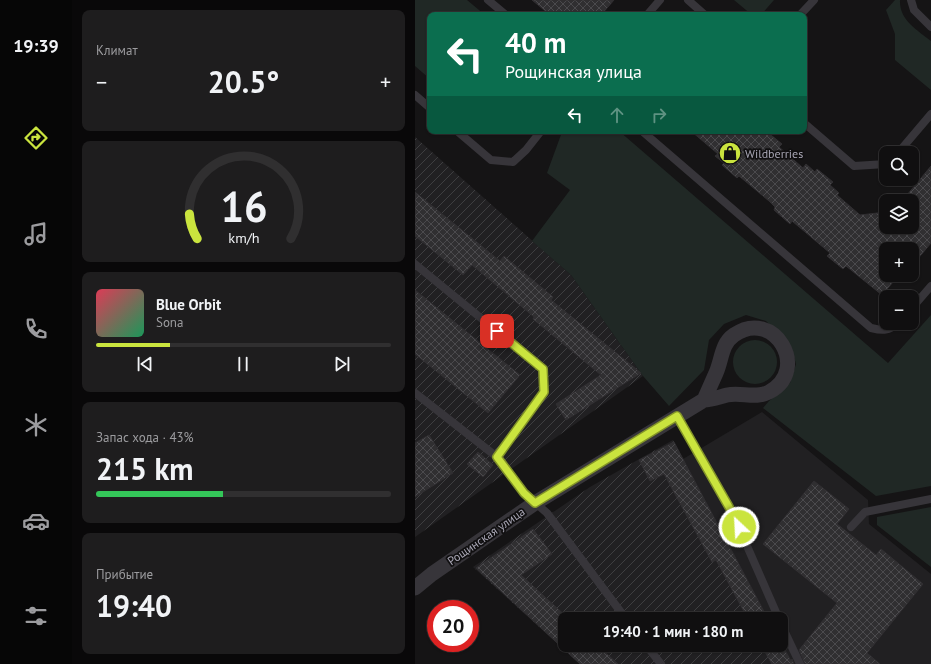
<!DOCTYPE html>
<html lang="ru">
<meta charset="utf-8">
<style>
:root{--surface:#100f10;--page:#1e1d1e;--text:#f1f3f6;--muted:#9c9c9f;--line:#302f30;--accent:#cae43e}
body{margin:0;font-family:"PT Sans",sans-serif;background:var(--page);color:var(--text);height:100vh;display:flex;flex-direction:column;font-size:15px;white-space:nowrap}
*{box-sizing:border-box;margin:0}
p{font-size:13px;color:var(--muted)}
.icon{flex:none;width:22px;height:22px;fill:none;stroke:currentColor;stroke-width:2;stroke-linecap:round;stroke-linejoin:round}
.map{position:relative;flex:1;overflow:hidden}
.side{display:flex;flex-direction:column;gap:10px;padding:10px;background:#090809;width:343px}
.side>*{flex:none}
.banner{position:absolute;left:12px;top:12px;width:380px;height:122px;border-radius:8px;box-shadow:0 1px 3px #0004,0 0 0 1px var(--line);background:#0b6e4f;color:#fff;overflow:hidden}
.tools{position:absolute;left:464px;top:146px;display:grid;gap:8px}
.tools a{display:grid;place-items:center;width:40px;height:40px;border-radius:8px;background:var(--surface);box-shadow:0 1px 3px #0004,0 0 0 1px var(--line);font-size:20px}
.speed{position:absolute;left:12px;top:600px;display:flex;gap:8px;font-size:20px;font-weight:700;text-align:center}
.speed>*{display:grid;place-content:center;width:52px;height:52px;border-radius:50%;background:var(--surface);box-shadow:0 1px 3px #0004,0 0 0 1px var(--line);line-height:1}
.speed .limit{border:6px solid #d22;background:#fff;color:#111}
.pin{position:absolute;display:grid;place-items:center;width:34px;height:34px;color:#fff;margin:-17px;border-radius:8px;box-shadow:0 2px 6px #0006}
.me{position:absolute;width:44px;margin:-22px;rotate:335deg;stroke-linejoin:round;filter:drop-shadow(0 0 3px #0008)}
.turn{display:flex;align-items:center;gap:14px;height:84px;padding:0 12px;font-size:18px}
.turn .icon{width:52px;height:52px;stroke-width:2.5}
.turn b{display:block;font-size:28px;line-height:34px}
.lanes{display:flex;align-items:center;height:38px;padding:0 12px;background:#0003;justify-content:center;gap:20px;direction:ltr}
.lanes .off{opacity:.35}
.big{font-size:30px;font-weight:600;line-height:1.1}
.side .card{flex:1;display:flex;flex-direction:column;justify-content:center;gap:6px;min-width:0;padding:0 14px;border-radius:8px;background:var(--page)}
.side .dial{align-items:center;gap:0}
.dial svg{height:104px;overflow:visible;fill:none;stroke:var(--line);stroke-width:7;stroke-linecap:round;text-anchor:middle}
.dial text{fill:var(--text);stroke:none}
.song{display:flex;align-items:center;gap:12px}
.cover{width:48px;height:48px;border-radius:6px;background:linear-gradient(135deg,hsl(350 70% 55%),hsl(150 70% 35%))}
.played{height:4px;border-radius:2px;background:linear-gradient(90deg,var(--accent) 25%,var(--line) 25%)}
.keys{display:flex;justify-content:space-around;direction:ltr}
.heat{display:flex;justify-content:space-between;align-items:center;font-size:22px;direction:ltr}
.charge{height:6px;border-radius:3px;background:linear-gradient(90deg,#34c759 43%,var(--line) 0)}
.trip{position:absolute;left:143px;top:612px;width:230px;height:40px;border-radius:8px;background:var(--surface);box-shadow:0 1px 3px #0004,0 0 0 1px var(--line);font-weight:600;line-height:40px;text-align:center}
main{display:flex;flex:1;min-height:0}
.tabs{display:flex;flex-direction:column;width:72px;justify-content:space-around;align-items:center;background:#060606;color:var(--muted)}
.tabs .icon{width:28px;height:28px}
.tabs .on{color:var(--accent)}
.tabs b{font-size:18px;color:var(--text)}
.map>svg:first-child{display:block}
</style>
<main>
<nav class="tabs">
<b>19:39</b>
<svg class="icon on" aria-label="directions" viewBox="0 0 24 24"><path d="M12 3l9 9-9 9-9-9zM9 14v-3h6M13 9l2 2-2 2"/></svg>
<svg class="icon" aria-label="music" viewBox="0 0 24 24"><path d="M9 18V5l10-2v13"/><circle cx="6" cy="18" r="3"/><circle cx="16" cy="16" r="3"/></svg>
<svg class="icon" aria-label="phone" viewBox="0 0 24 24"><path d="M5 4h4l2 5-3 2q2 4 5 5l2-3 5 2v4C11 20 4 13 5 4z"/></svg>
<svg class="icon" aria-label="climate" viewBox="0 0 24 24"><path d="M12 3v18M4 7l16 10M4 17L20 7"/></svg>
<svg class="icon" aria-label="car" viewBox="0 0 24 24"><path d="M5 17H2v-5l4-1 3-4h7l3 4 3 1v5h-3M9 17h6M6 11h13"/><circle cx="7" cy="17" r="2"/><circle cx="17" cy="17" r="2"/></svg>
<svg class="icon" aria-label="filters" viewBox="0 0 24 24"><path d="M4 7h16M4 17h16"/><circle cx="9" cy="7" r="2"/><circle cx="15" cy="17" r="2"/></svg>
</nav>
<section class="side">
<div class="card"><p>Климат</p>
<div class="heat"><a>−</a><b class="big">20.5°</b><a>+</a></div>
</div>
<div class="card dial"><svg viewBox="0 0 100 80">
<path d="M14 69A42 42 0 1 1 86 69"/>
<path d="M14 69A42 42 0 0 1 8 50" stroke="#cae43e"/>
<text x="50" y="56" font-size="32" font-weight="700">16</text>
<text x="50" y="72" font-size="11">km/h</text>
</svg></div>
<div class="card">
<div class="song"><i class="cover"></i><div><b>Blue Orbit</b><p>Sona</p></div></div>
<div class="played"></div>
<div class="keys"><svg class="icon" aria-label="previous" viewBox="0 0 24 24"><path d="M18 5L8 12l10 7zM5 5v14"/></svg><svg class="icon" aria-label="pause" viewBox="0 0 24 24"><path d="M8 5v14M16 5v14"/></svg><svg class="icon" aria-label="next" viewBox="0 0 24 24"><path d="M6 5l10 7-10 7zM19 5v14"/></svg></div>
</div>
<div class="card"><p>Запас хода · 43%</p><b class="big">215 km</b><div class="charge"></div></div>
<div class="card"><p>Прибытие</p><b class="big">19:40</b></div>
</section>
<div class="map">
<svg width="516" height="664" viewBox="0 0 516 664">
<defs>
<pattern id="industrial-furrows" width="10" height="10" patternUnits="userSpaceOnUse"><rect width="10" height="10" fill="#212022"/><path d="M-1 1l2-2M0 10L10 0M9 11l2-2" fill="none" stroke="#3e3e40"/></pattern>
<pattern id="building-cross-hatch" width="8" height="8" patternUnits="userSpaceOnUse"><rect width="8" height="8" fill="#302f31"/><path d="M0 0l8 8M0 8l8-8" fill="none" stroke="#4b4a4d"/></pattern>
</defs>
<rect width="100%" height="100%" fill="#151415"/>
<path fill="#212022" d="M347,412L453,500L454,524L516,574V664H377L366,643V619H353L268,459Z"/>
<path fill="url(#industrial-furrows)" d="M0,137L156,275L228,376L0,537Z
M258,440L353,619H150V645H366V643L377,664H165L58,567L175,487Z"/>
<path fill="#202825" d="M0,0H52L70,15H15V79L0,66Z
M319,0H359L346,15H337Z
M480,0H485C484,20 502,30 516,41V90L480,60V34L471,10Z
M204,131L473,363L516,315V486L461,496L348,408L354,401L375,383L381,364L376,347L351,321L331,315L309,324L294,340L289,370L254,406L228,376L156,275L117,241L155,190L132,173L147,132Z
M318 362a22 22 0 1 1 44 0a22 22 0 1 1-44 0Z
M516,507V567L462,525V517Z"/>
<path fill="url(#building-cross-hatch)" stroke="#302e31" d="M117,0H199L186,15H135Z
M276,131H351L367,144L364,147L388,168L391,164L400,172L402,169L418,182L415,185L424,193L422,195L445,215L471,212V227H497V201H487L516,166V243L501,261L497,259V249H471V275H484L467,295L431,266L428,269L412,256L415,253L377,221L375,224L359,210L360,207L354,201L324,176L322,178L307,165L309,163L300,156L303,154Z
M0,192L85,261L89,256L138,297L136,300L226,373L151,420L141,404L186,375L118,319L119,317L57,265L48,275L0,236Z
M0,290L105,375L73,413L0,354Z
M14,435L38,473L0,497V443Z
M259,442L268,459L353,619H333L301,560L297,562L249,474L235,481L224,460Z
M63,452L78,465L68,477L52,464Z
M399,481L434,509L422,524L461,555L466,549L508,584L452,653L465,664H390L384,650L422,603L348,544Z
M118,529L137,554L106,575L154,619H150V645H182L203,664H165L61,568Z
M366,643L376,661L377,659L379,664H357L346,645H366Z"/>
<g fill="none" stroke-linecap="round" stroke-linejoin="round">
<path stroke="#37353a" stroke-width="8" d="M73,0L91,15
M273,0L290,15
M496,0L499,10L516,27
M232,15L245,0
M385,15L399,0
M0,95L15,108
M389,123L439,166L471,164
M42,131L76,160L98,162L111,150L126,131
M227,131L456,328C468,331 474,331 483,323
M483,153L516,114
M0,264L128,369L129,392L82,457L109,493L132,513L211,619
M497,308L516,286
M0,393L82,457
M262,416L318,514L364,619
M436,527L450,512L516,499
M366,624L385,664
M231,645L246,664"/>
<path stroke="#37353a" stroke-width="15" d="M0,588L17,574L120,503L289,400C297,400 304,397 312,395C326,392 341,399 354,392C396,370 359,307 319,335C306,344 307,360 301,373C297,382 293,391 289,400"/>
</g>
<g fill="none" stroke-linecap="round" stroke-linejoin="round">
<g stroke="#839428" stroke-width="10">
<path id="route" d="M82,331L128,369L129,392L82,457L109,493L120,503L262,416L318,514L324,527"/>
</g>
<use href="#route" stroke="#cae43e" stroke-width="7"/>
</g>
<defs>
<g id="shop-disc" transform="scale(1.15)"><circle r="9.5" fill="#cae43e" stroke="#100f10"/><path d="M-5-2.5h2.3a2.7 3.5 0 0 1 5.4 0H5L5.5 6h-11ZM-1.5-2.5h3a1.5 2.3 0 0 0-3 0Z" fill="#111"/></g>
</defs>
<g fill-rule="evenodd">
<use href="#shop-disc" x="315" y="153"/>
</g>
<g text-anchor="middle" dominant-baseline="central" stroke-width="3.5" stroke-linejoin="round" paint-order="stroke">
<g font-size="12" fill="#a9a7b5" stroke="#100f10" text-anchor="start">
<text x="330" y="153">Wildberries</text>
</g>
<g font-size="12" fill="#a9a7b5" stroke="#100f10">
<text transform="translate(71 536) rotate(-35)">Рощинская улица</text>
</g>
</g>
</svg>
<div class="tools">
<a><svg class="icon" aria-label="search" viewBox="0 0 24 24"><circle cx="10" cy="10" r="6"/><path d="M15 15l6 6"/></svg></a>
<a><svg class="icon" aria-label="layers" viewBox="0 0 24 24"><path d="M12 4l9 5-9 5-9-5zM3 14l9 5 9-5"/></svg></a>
<a>+</a>
<a>−</a>
</div>
<div class="speed"><div class="limit">20</div></div>
<div class="pin" style="left:82px;top:331px;background:#d93025"><svg class="icon" aria-label="arrive" viewBox="0 0 24 24"><path d="M6 21V4h12l-3 4 3 4H6"/></svg></div>
<svg class="me" style="left:324px;top:527px" viewBox="-20 -20 40 40"><circle r="17" fill="#cae43e" stroke="#fff" stroke-width="3"/><path d="M0-11L8 9 0 5-8 9z" fill="#fff"/></svg>
<div class="trip">19:40 · 1 мин · 180 m</div>
<div class="banner">
<div class="turn"><svg class="icon" aria-label="left" viewBox="0 0 24 24"><path d="M17 20v-9H6M10 6l-5 5 5 5"/></svg><div><b>40 m</b>Рощинская улица</div></div>
<div class="lanes"><svg class="icon" aria-label="left" viewBox="0 0 24 24"><path d="M17 20v-9H6M10 6l-5 5 5 5"/></svg><svg class="icon off" aria-label="ahead" viewBox="0 0 24 24"><path d="M12 20V5M6 11l6-6 6 6"/></svg><svg class="icon off" aria-label="right" viewBox="0 0 24 24"><path d="M7 20v-9h11M14 6l5 5-5 5"/></svg></div>
</div>
</div>
</main>
